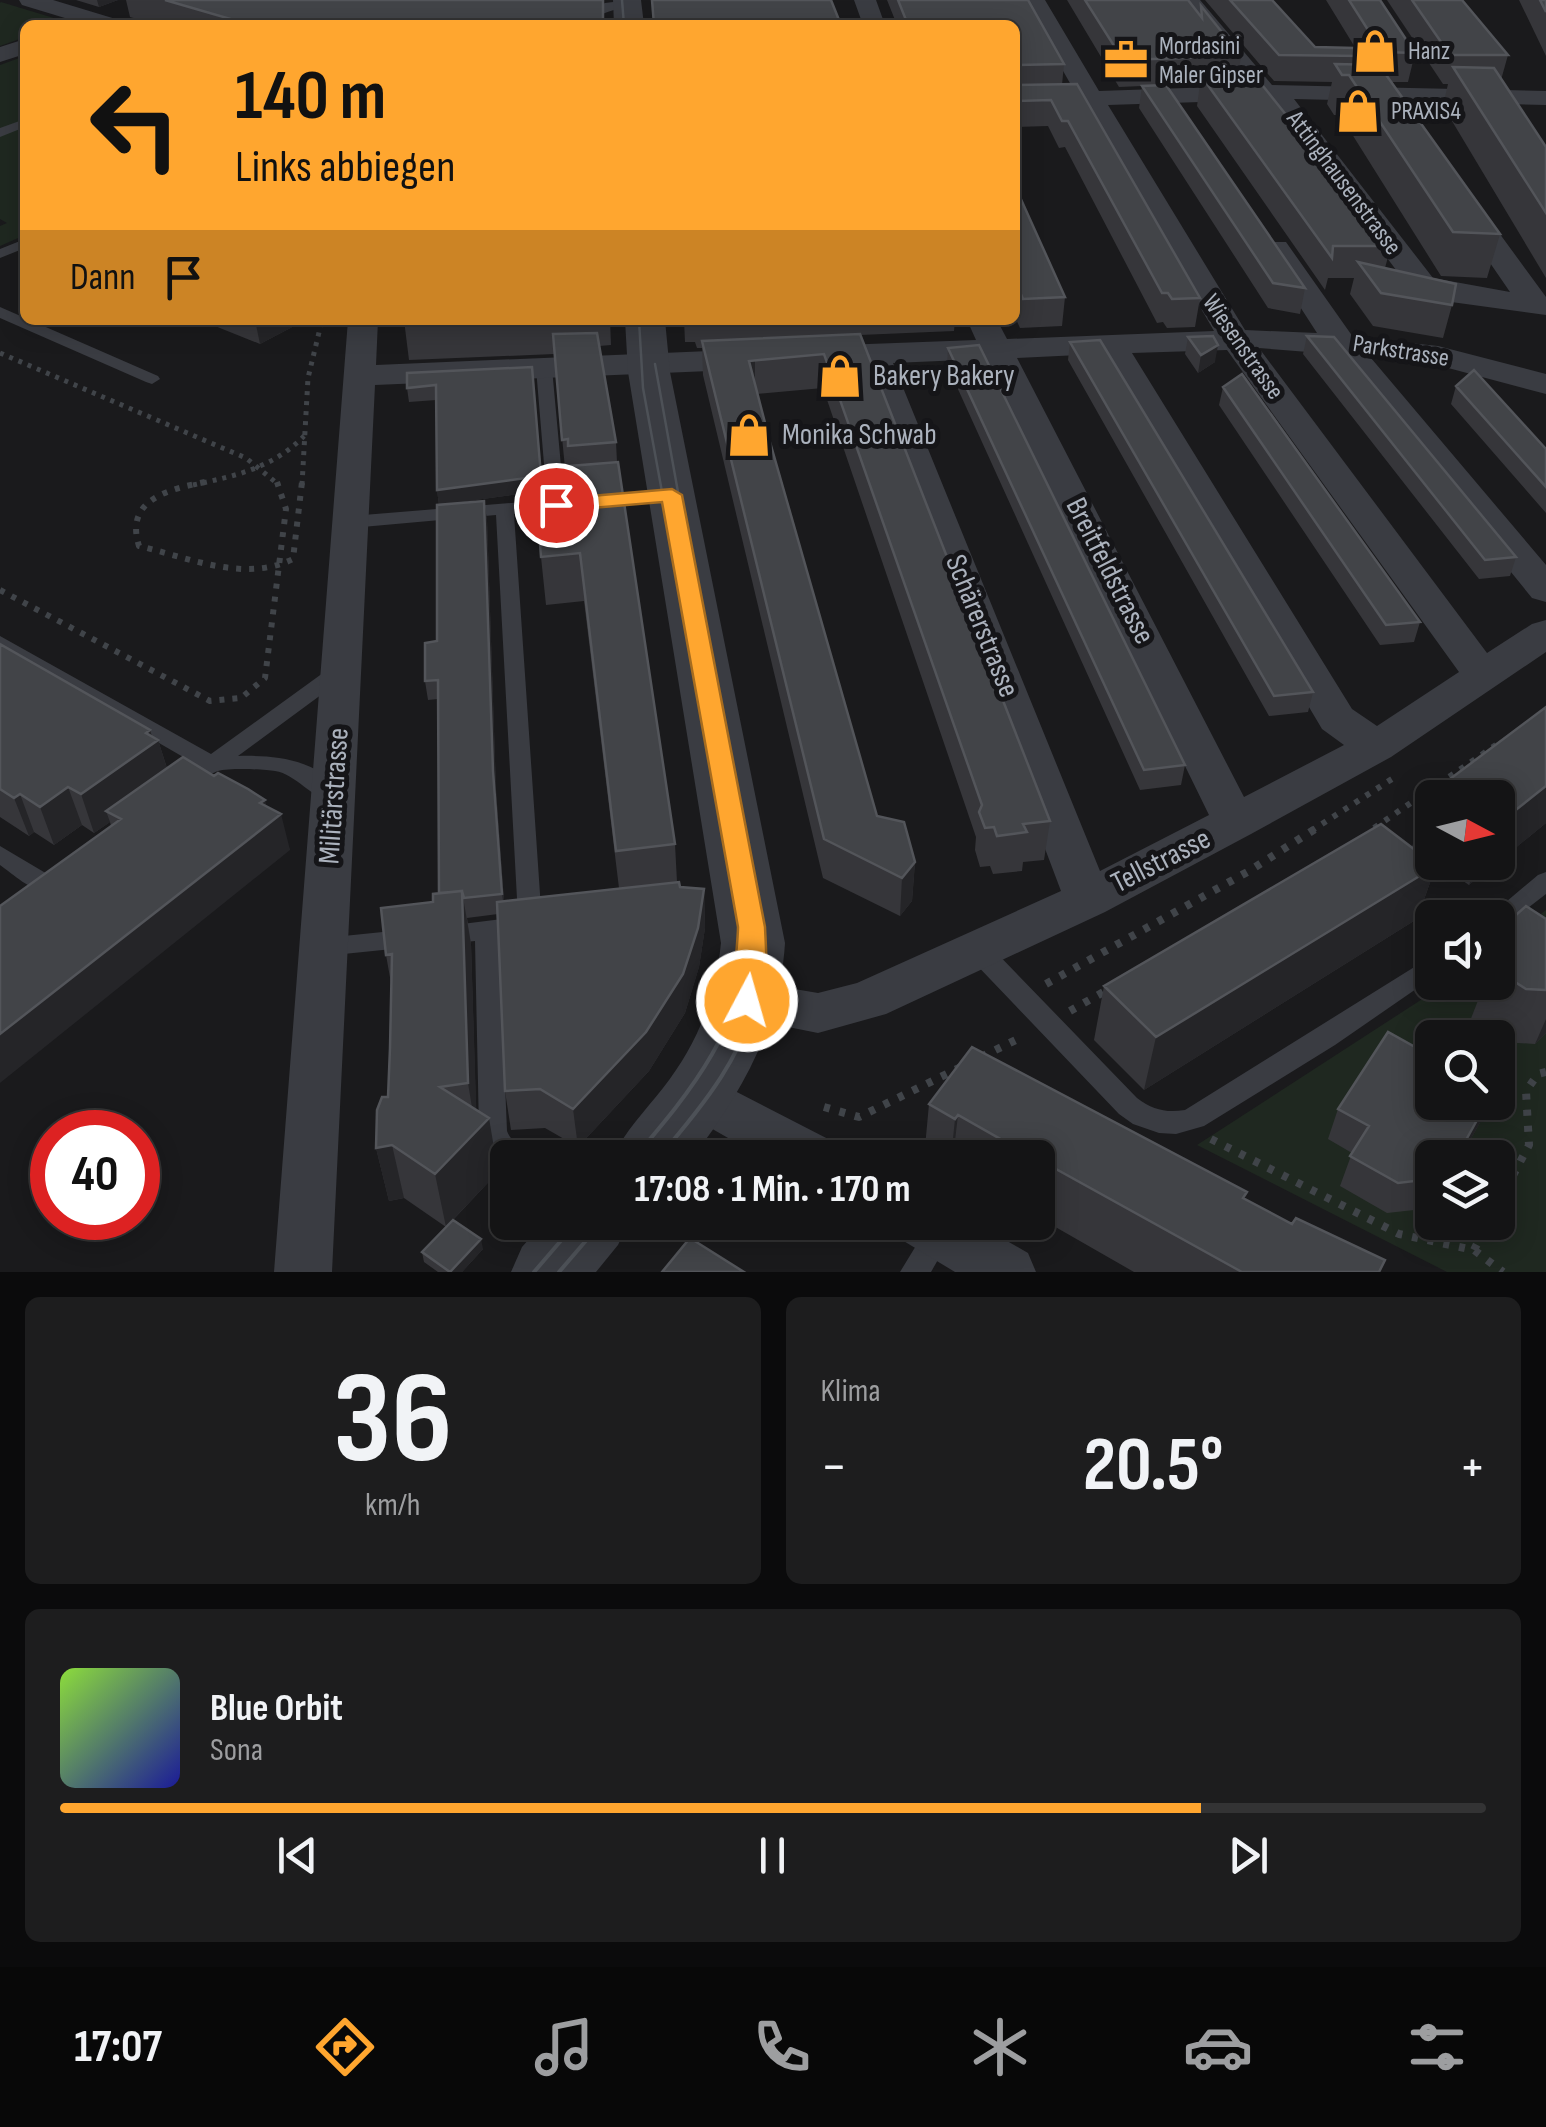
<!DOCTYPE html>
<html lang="de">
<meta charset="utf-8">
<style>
:root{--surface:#141415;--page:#1d1d1e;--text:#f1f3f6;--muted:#9d9ea0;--line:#333334;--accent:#ffa62f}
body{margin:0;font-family:"Sofia Sans Condensed",sans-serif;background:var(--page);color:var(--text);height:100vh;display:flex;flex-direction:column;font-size:38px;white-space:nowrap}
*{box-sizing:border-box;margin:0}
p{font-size:32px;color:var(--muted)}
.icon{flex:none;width:55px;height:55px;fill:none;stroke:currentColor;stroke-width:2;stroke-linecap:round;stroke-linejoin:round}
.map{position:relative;height:1272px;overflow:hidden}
.drawer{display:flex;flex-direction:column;gap:25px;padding:25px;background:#0b0b0c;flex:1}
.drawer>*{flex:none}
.guide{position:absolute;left:20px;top:20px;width:1000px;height:305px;border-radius:15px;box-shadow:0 5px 25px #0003,0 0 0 2px var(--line);background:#ffa62f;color:#111;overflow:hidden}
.needle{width:65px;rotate:97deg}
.fabs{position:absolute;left:1415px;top:780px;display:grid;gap:20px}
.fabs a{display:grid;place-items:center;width:100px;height:100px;border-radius:15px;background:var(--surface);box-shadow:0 5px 25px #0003,0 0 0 2px var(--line);font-size:50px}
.speed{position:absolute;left:30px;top:1110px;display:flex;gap:20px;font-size:50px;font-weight:700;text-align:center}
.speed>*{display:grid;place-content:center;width:130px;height:130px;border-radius:50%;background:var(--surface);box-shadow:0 5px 25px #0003,0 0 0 2px var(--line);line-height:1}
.speed .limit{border:15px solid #d22;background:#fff;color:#111}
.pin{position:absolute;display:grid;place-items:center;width:85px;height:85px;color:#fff;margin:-42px;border:5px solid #fff;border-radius:50%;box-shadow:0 2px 10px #0007}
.me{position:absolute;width:110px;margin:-55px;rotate:6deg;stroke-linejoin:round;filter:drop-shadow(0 0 8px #0008)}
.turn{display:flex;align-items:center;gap:35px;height:210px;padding:0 50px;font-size:45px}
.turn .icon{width:130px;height:130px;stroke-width:2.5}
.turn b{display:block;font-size:70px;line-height:85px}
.then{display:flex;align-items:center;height:95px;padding:0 50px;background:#0003;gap:20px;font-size:38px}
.big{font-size:75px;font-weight:700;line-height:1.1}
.drawer .tile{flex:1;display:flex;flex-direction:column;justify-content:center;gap:15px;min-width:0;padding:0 35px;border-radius:15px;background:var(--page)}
.drawer .dial{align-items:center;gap:0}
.dial b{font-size:130px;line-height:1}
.song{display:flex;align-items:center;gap:30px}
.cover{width:120px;height:120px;border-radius:15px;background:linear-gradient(135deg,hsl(90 70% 55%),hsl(240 70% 35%))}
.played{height:10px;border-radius:5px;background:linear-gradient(90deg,var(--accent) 80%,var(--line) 80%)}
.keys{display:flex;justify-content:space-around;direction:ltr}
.heat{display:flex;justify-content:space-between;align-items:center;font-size:55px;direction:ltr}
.drawer .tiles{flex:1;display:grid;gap:25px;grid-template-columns:1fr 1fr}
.tile:last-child{grid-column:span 2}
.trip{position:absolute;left:490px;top:1140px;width:565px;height:100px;border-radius:15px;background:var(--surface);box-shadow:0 5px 25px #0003,0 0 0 2px var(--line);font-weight:700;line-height:100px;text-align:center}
.menu{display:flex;height:160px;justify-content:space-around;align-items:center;background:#080808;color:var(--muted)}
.menu .icon{width:70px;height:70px}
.menu .active{color:var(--accent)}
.menu b{font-size:45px;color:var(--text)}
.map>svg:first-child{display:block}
</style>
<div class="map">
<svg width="1546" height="1272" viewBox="0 0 1546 1272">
<rect width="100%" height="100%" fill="#1a1a1c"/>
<path fill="#1f2820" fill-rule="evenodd" d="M0,3L1,2L67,22L25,25V37L0,46Z
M25,56V235L0,246V226L7,223L0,219V65Z
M1546,910V1272H1447L1197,1145L1447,983L1498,982V946ZM1432,1038H1498V1102H1432ZM1432,1158H1498V1222H1432Z"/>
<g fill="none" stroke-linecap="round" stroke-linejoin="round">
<path stroke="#404449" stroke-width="5" stroke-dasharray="4 6" stroke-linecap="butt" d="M0,353L246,458L279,485
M193,485C235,476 273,468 304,436
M302,485L308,378L322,320"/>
<path stroke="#404449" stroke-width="6" stroke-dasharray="5 8" stroke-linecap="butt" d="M205,482C170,489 124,499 139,546C190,558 244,583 293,559L302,482
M0,590L210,701L241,698L265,678L286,509L277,482
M1374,828L1496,745
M1311,831L1392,779"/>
<path stroke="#404449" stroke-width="8" stroke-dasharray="6 10" stroke-linecap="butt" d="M1046,984L1249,871L1315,829
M1070,1011L1107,990
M981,1057L1024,1036
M824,1107L859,1117L961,1067
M1211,1139L1399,1234L1474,1250L1503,1272
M1498,1204L1529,1145L1526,1091L1538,1074L1546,1072
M1474,1250L1488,1222"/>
<path fill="#3a3c42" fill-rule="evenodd" d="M629,0L632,5C606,10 583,25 557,25L605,3Z
M25,119V127L0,137V128Z
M25,239V248L0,258V249Z
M0,307L158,376L160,379L152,384L146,382L0,318Z
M544,363L552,368L564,499L671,490L680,495L671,500L514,514L542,923L539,929L499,938L507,1131C511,1143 524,1146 529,1158H508V1167L489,1154L479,1131L475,941L446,944L437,942L434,935L437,928L446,926L518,917L496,515L351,528L342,522L351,516L547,500L536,368Z
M0,636L211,754L334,665H348L351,670L348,675L238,756C276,755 318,759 342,793L339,799C315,805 298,774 275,771C264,769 228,768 218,771C201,777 196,796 176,790L173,785L197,765L0,651Z
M0,846L54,878L58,884L54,890C35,896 16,876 0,865Z
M1546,872V894L1506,925L1498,928V918H1487L1538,875Z
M412,929L421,931L424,938L421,945L412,947L324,956L315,954L312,947L315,940L324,938Z
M978,941L987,943L1137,1098C1153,1110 1166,1113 1185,1110L1432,956V978L1335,1045L1204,1126L1176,1134L1159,1133L1133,1124L1119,1114L969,957L966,950L969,943Z
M939,1222L948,1226L952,1235L931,1272H900L928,1226Z"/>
<path fill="#3a3c42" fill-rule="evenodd" d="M19,0H53L119,20L122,25H88L22,5Z
M854,0H876L885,25H863Z
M1023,0H1045L1099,91L1244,86L1178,0H1200L1272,85L1546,91V105L1294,99L1433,278L1510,292L1451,206L1465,198L1475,200L1546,297V315L1444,301L1411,290L1275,108L1262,100L1108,105L1245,330L1317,333L1262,248L1266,242H1286L1353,337L1438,346L1546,374V394L1437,365L1371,358L1546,565V602L1532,598L1334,354L1259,348L1487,653L1532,624L1546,620V652L1391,757L1251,834L1105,912L886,1014L818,1033L729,1015L722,1001L729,987L747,981L818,993L857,983L1061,891L862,364L804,363L799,356L804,349L815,346L976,340L967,320H997L1007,339L1214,331L1083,106L1015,108V94L1075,92ZM1227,350L1459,672L1377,726L1352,709L1132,353ZM1100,354L1322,729L1344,745L1244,797L1017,358ZM986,359L1209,815L1100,871L893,363Z
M25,39V54L0,62V47Z
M348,320H378L376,365L757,349L768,352L773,359L768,366L757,369L375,385L332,1272H274Z
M700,1073L832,1141L840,1158H763L681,1111L673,1095L681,1079Z
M894,1222H974L1028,1253L1036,1272H955L902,1240Z"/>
<path fill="#3a3c42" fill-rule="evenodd" d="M613,0H641L644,25H614Z
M625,320H665L670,372L785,943C780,1025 742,1093 692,1158H612C625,1131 645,1111 663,1088C698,1043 715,999 721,943L628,372Z
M544,1222H629L618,1245L596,1272H511L522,1247Z"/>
<path stroke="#4d5157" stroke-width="2.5" d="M622,0L624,25
M639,320L643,388L724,831
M655,364L701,620
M732,787L741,831"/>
<path stroke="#4d5157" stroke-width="4" d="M634,1158C686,1097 751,1022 742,935C739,899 729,864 723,829
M658,1158C765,1035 776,988 741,829
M534,1272L577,1222
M559,1272L602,1222"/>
</g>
<path fill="#36363a" d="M76,0H118L99,7Z
M126,0H603L604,25H157L130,17Z
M887,0H1028L1064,64L1062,85L1200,298L1195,327L1167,328L1163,322L1157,323L1065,147L1059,148L1048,126L1015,127V25H897Z
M1067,0H1188L1200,15L1201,6L1241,56L1238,76L1391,246L1385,268L1452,305L1443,338L1373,326L1350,294L1354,278H1328L1325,290L1197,106L1200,84L1166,85L1305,288L1300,314L1268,308L1139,108L1142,86L1119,87Z
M1205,0H1272L1315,47L1356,49L1326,0H1380L1415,53L1408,82H1391L1500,234L1487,278L1441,276L1340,115H1334L1327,104L1332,82L1274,81Z
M1387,0H1462L1508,55L1501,80L1546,147V278L1443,106L1448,84H1443Z
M1519,0H1546V56Z
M1015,186L1065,297L1062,326L1020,328L1015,317Z
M200,320H297L298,324L260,344Z
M404,320H610L611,345L599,346L616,442L617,462L675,844L677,882L680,887L704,889L705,928L699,967L685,1013L649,1071L578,1147L545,1128L511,1130L505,1091L498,914L467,918L471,944L476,1110L498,1172L453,1220L483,1249L462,1272H438L424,1262L422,1252L446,1227L404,1198L389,1201L376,1148L388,1097L391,983L386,955L433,902L439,893L438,699L428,700L425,681L484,501L487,520L496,790L504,901L619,888L584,601L546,605L541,557L575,514L572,488L567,489L554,354L409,360Z
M684,320H955L954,331L860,335L1050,821L1044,860L1023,862L1022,871L993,874L990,866L980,867L975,850L976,837L823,388L757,394L877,816L915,862L912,901L900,916L823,878L703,375L702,348H697L695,342H685Z
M1307,336L1516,557L1510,576L1479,579L1303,354Z
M1188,337L1215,362L1198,373L1185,354Z
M1070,342L1313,692L1308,712L1269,716L1068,360Z
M948,348L1185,765L1181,785L1140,790L947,365Z
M532,367L542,491L439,505L437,490L436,400L409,402L407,388Z
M1456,386L1546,449V513L1451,404Z
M1223,387L1420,622L1414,642L1380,645L1219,405Z
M0,644L150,730L152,736L158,740L167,768L266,807L290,850L111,826L110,822L94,833L82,825L54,845L34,832L29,836L0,817Z
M1546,707V823L1498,862V798H1432V861L1412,847L1430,794Z
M1435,862H1496L1469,885Z
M1436,866L1417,919L1144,1090L1094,1040L1104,986Z
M1546,919V1033L1535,1044L1503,1042L1470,1021L1479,998L1469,991L1472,982H1498V931Z
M929,1104L1245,1199L1380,1272H1134L1038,1217V1158H924Z
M1338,1109L1486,1112L1460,1158H1432V1208L1387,1213L1340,1186L1352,1153L1328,1139Z"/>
<path fill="#252528" d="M97,0H118L99,7Z
M255,320H297L298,324L260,344Z
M1218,345L1215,362L1198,373L1201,355Z
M755,360V394L749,361Z
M532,367L542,491L439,505L437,490Z
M484,501L487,520L496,790L505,914L502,894L493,771Z
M150,730L154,743L158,740L170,778L106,811L110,822L94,833L81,794Z
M1546,786V823L1498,862V824Z
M68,787L82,825L54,845L40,807Z
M20,794L34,832L29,836L14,798Z
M265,800L271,823L281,814L290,850L0,1083V1034Z
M915,862L912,901L900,916L902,878Z
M1477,862H1496L1469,885Z
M1436,866L1417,919L1144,1090L1156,1037Z
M704,889L705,928L699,967L685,1013L649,1071L578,1147L573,1109Z
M462,891L471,944L477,1131L489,1118L498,1172L446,1227L435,1174L476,1132L468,1083Z
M1546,1019V1033L1535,1044Z
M1487,1102H1490L1486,1112L1460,1158H1456Z
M958,1115L953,1158H951L955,1119Z
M392,1145L404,1198L389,1201L376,1148Z
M481,1239L483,1249L462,1272H451Z"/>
<path fill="#424448" stroke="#53555a" stroke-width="2.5" d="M165,0H603V25H439L389,22L381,25H251Z
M652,0H831L839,20L848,25H654Z
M898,0H1028L1064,64L1017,65L1015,67V25H908Z
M1085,0H1188L1202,18L1201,6L1241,56L1123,60Z
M1230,0H1272L1315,47L1355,48L1361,56L1279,55Z
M1349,0H1380L1415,53L1382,52Z
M1412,0H1462L1508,55H1450Z
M1540,0H1546V12Z
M1335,64L1379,65L1500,234L1453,232L1349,75H1342Z
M1453,67L1494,68L1546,147V213Z
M1255,76L1391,246H1333L1332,258L1202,77Z
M1077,84L1200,298L1172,299L1168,293H1162L1068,121H1062L1051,100L1015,101V85Z
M1166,85L1305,288L1273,283L1142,86Z
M1015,186L1065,297L1023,299L1015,280Z
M1358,262L1456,284L1452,305L1381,293Z
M404,320H489L403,323Z
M597,333L616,442L568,446V439L562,440L553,334Z
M860,334L1050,821L1023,824L1027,832L997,836L994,827L985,828L979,812L982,805L824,354L749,361L770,442L877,816L904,822L915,862L902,878L824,839L702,341Z
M1213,336L1218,345L1201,355L1188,337Z
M1307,336L1334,337L1516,557L1485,560Z
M1100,340L1313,692L1274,696L1070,342Z
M979,345L1185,765L1144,770L948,348Z
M532,367L541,476L437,490L436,385L407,388V373Z
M1474,370L1546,449V487L1456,386Z
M1242,374L1420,622L1386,625L1223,387Z
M618,462L675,844L616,851L580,553L541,557L538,517L576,514L570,466Z
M484,501L493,771L502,894L464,898L462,891L439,893L438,680L425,681V643L437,641V505Z
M0,644L150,730L146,733L158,740L81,794L68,787L40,807L20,794L14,798L0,789Z
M1546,707V786L1498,824V798H1435L1430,794Z
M183,757L214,776L218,773L248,789L265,800L260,803L281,814L0,1034V906L121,819L106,811Z
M1381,824L1436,866L1156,1037L1104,986Z
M679,882L680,887L704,889L698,928L683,974L646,1032L573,1109L540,1089L505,1091L497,902Z
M462,891L468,1083L440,1087L489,1118L435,1174L392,1145L376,1148L377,1110L382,1097H388L390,1048L392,954L386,955L381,908L433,902V894Z
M1526,906L1546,919V990L1526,989L1498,971V962L1511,951L1498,942V931Z
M1434,1022L1465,1038H1432V1102H1487L1456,1158H1432V1179L1398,1183L1350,1156L1369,1126L1338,1109L1388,1032L1417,1048Z
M972,1047L1247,1192L1243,1198L1292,1224L1296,1218L1385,1260L1379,1272H1242L1038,1159V1158H1034L958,1115L955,1119L929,1104Z
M453,1220L481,1239L450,1272L422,1252Z
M690,1238L744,1272H662Z"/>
<path fill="#ffa62f" stroke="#a66c1f" stroke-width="2.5" d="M672,489L682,495L765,927C766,953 770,985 757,1009L747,1012L737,1009C730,995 738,947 738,927L662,502L556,511L546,505L556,499Z"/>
<defs>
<g id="shop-bare" transform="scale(3.45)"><path d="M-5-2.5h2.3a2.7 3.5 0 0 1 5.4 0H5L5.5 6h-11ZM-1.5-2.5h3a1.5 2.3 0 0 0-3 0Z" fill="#ffa62f" stroke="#151518" stroke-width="2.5" paint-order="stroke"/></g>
<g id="office-bare" transform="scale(3.45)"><path d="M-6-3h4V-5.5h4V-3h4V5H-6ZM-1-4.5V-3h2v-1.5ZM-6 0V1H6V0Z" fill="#ffa62f" stroke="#151518" stroke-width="2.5" paint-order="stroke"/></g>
</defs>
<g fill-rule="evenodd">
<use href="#shop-bare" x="1375" y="51"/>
<use href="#office-bare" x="1126" y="60"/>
<use href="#shop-bare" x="1358" y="111"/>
<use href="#shop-bare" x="840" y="376"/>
<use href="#shop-bare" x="749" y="435"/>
</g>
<g text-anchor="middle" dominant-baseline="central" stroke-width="10" stroke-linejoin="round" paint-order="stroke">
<g font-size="25" fill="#abb2bd" stroke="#151518" text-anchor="start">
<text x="1159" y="46">Mordasini<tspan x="1159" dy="29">Maler Gipser</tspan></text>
<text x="1408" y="51">Hanz</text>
<text x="1391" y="111">PRAXIS4</text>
</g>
<g font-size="25" fill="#abb2bd" stroke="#151518">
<text transform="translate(1344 183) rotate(53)">Attinghausenstrasse</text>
<text transform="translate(1243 347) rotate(55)">Wiesenstrasse</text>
<text transform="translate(1401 351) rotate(9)">Parkstrasse</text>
</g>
<g font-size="30" fill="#abb2bd" stroke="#151518" text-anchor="start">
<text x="873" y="376">Bakery Bakery</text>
<text x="782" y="435">Monika Schwab</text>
</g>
<g font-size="30" fill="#abb2bd" stroke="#151518">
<text transform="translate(1110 571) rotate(63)">Breitfeldstrasse</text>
<text transform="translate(982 626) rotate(68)">Schärerstrasse</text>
<text transform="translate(334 796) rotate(-86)">Militärstrasse</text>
<text transform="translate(1161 861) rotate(-27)">Tellstrasse</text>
</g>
</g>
</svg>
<div class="fabs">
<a><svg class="needle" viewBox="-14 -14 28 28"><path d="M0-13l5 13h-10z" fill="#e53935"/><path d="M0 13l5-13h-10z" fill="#9d9ea0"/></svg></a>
<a><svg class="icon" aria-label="sound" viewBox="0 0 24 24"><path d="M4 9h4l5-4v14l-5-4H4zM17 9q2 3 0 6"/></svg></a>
<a><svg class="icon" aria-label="search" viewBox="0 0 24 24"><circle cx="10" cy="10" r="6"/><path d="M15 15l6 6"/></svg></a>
<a><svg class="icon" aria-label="layers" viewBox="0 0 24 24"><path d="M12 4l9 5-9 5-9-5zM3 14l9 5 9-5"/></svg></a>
</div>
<div class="speed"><div class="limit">40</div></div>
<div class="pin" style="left:556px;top:505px;background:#d93025"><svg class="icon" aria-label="arrive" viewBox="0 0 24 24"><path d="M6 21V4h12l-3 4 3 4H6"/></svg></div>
<svg class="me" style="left:747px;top:1001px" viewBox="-20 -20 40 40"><circle r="17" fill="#ffa62f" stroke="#fff" stroke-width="3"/><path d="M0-11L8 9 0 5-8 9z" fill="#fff"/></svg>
<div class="trip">17:08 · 1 Min. · 170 m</div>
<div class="guide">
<div class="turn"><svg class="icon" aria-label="left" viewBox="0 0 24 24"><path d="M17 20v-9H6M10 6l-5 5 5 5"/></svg><div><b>140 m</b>Links abbiegen</div></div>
<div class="then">Dann<svg class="icon" aria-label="arrive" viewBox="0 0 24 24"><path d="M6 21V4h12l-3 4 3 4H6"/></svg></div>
</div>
</div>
<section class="drawer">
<div class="tiles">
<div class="tile dial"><b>36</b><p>km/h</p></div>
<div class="tile"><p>Klima</p>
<div class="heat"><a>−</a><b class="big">20.5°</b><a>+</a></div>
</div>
<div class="tile">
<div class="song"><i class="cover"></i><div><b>Blue Orbit</b><p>Sona</p></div></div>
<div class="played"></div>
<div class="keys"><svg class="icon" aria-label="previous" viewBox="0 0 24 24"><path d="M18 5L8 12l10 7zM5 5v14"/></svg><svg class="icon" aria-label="pause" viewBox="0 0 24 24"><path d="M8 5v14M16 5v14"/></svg><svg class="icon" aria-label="next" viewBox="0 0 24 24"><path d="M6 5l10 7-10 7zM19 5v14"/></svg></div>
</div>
</div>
</section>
<nav class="menu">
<b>17:07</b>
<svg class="icon active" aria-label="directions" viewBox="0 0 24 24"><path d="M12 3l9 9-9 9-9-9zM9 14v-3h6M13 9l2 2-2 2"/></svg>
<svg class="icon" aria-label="music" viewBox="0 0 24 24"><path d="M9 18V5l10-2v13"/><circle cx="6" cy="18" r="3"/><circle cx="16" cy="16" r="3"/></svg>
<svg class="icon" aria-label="phone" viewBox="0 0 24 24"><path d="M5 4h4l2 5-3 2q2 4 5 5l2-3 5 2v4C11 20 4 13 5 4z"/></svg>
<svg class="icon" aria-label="climate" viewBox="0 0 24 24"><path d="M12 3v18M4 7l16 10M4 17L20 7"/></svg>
<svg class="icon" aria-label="car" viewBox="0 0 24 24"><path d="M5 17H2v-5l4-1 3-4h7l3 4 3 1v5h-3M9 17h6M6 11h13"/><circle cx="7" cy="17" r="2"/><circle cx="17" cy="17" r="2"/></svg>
<svg class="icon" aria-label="filters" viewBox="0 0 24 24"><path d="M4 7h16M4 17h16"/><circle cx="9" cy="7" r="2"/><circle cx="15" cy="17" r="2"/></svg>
</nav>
